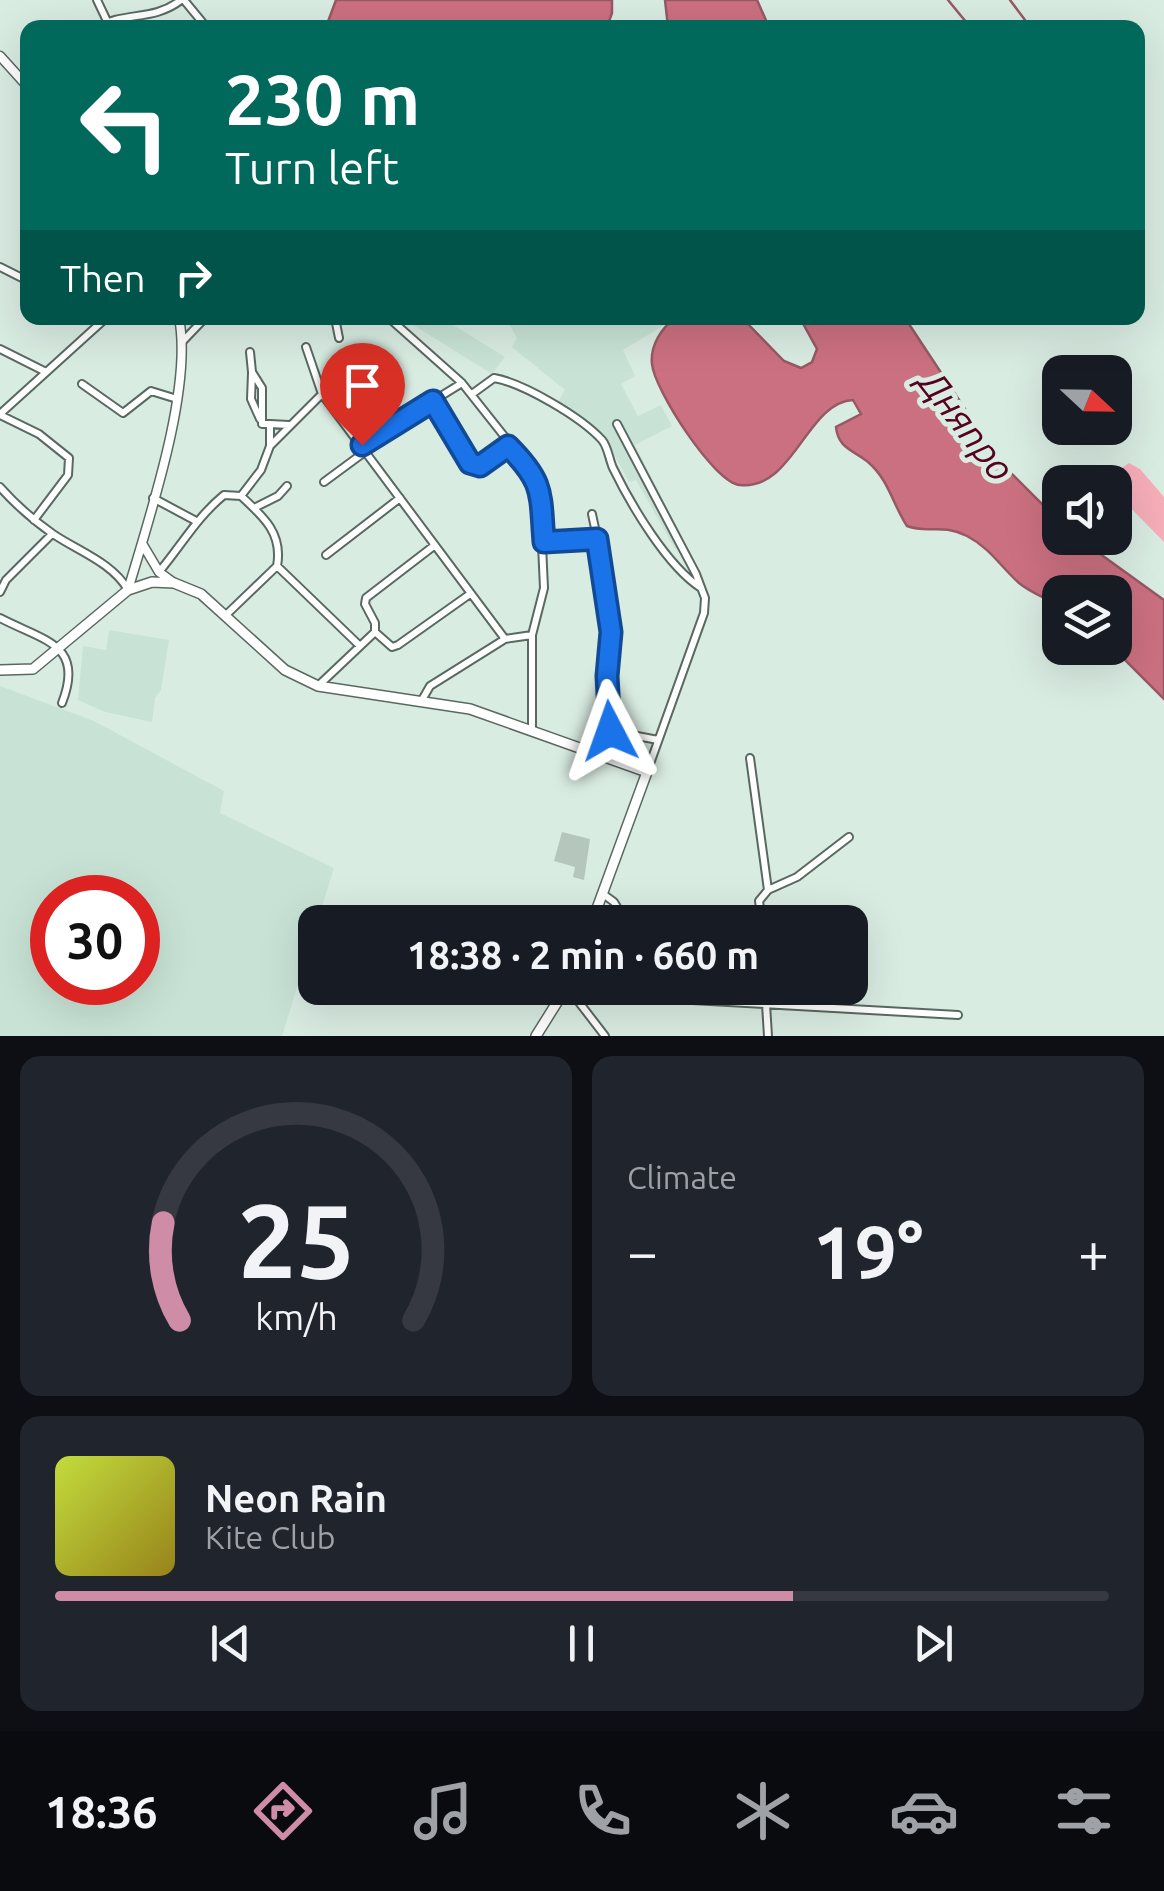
<!DOCTYPE html>
<meta charset="utf-8">
<style>
:root{--surface:#171b24;--page:#20242c;--text:#f1f3f6;--muted:#9ea1a6;--line:#363941;--accent:#cf8ca6}
body{margin:0;font-family:Ubuntu,sans-serif;background:var(--page);color:var(--text);height:100vh;display:flex;flex-direction:column;font-size:38px;white-space:nowrap}
*{box-sizing:border-box;margin:0}
p{font-size:32px;color:var(--muted)}
.icon{flex:none;width:55px;height:55px;fill:none;stroke:currentColor;stroke-width:2;stroke-linecap:round;stroke-linejoin:round}
.map{position:relative;height:1036px;overflow:hidden}
.details{display:flex;flex-direction:column;gap:20px;padding:20px;background:#0d0f14;flex:1}
.details>*{flex:none}
.banner{position:absolute;left:20px;top:20px;width:1125px;height:305px;border-radius:20px;box-shadow:0 10px 40px #0002;background:#00695c;color:#fff;overflow:hidden}
.needle{width:65px;rotate:112deg}
.controls{position:absolute;left:1042px;top:355px;display:grid;gap:20px}
.controls a{display:grid;place-items:center;width:90px;height:90px;border-radius:20px;background:var(--surface);box-shadow:0 10px 40px #0002;font-size:50px}
.speed{position:absolute;left:30px;top:875px;display:flex;gap:20px;font-size:50px;font-weight:700;text-align:center}
.speed>*{display:grid;place-content:center;width:130px;height:130px;border-radius:50%;background:var(--surface);box-shadow:0 10px 40px #0002;line-height:1}
.speed .limit{border:15px solid #d22;background:#fff;color:#111}
.pin{position:absolute;display:grid;place-items:center;width:85px;height:85px;color:#fff;margin:-102px -42px;border-radius:50% 50% 50% 0;rotate:-45deg;box-shadow:0 0 10px #0007}
.pin .icon{rotate:45deg}
.me{position:absolute;width:110px;margin:-55px;rotate:356deg;stroke-linejoin:round;filter:drop-shadow(0 0 8px #0008)}
.turn{display:flex;align-items:center;gap:35px;height:210px;padding:0 40px;font-size:45px}
.turn .icon{width:130px;height:130px;stroke-width:2.5}
.turn b{display:block;font-size:70px;line-height:85px}
.then{display:flex;align-items:center;height:95px;padding:0 40px;background:#0003;gap:20px;font-size:38px}
.big{font-size:75px;font-weight:700;line-height:1.1}
.details .tile{flex:1;display:flex;flex-direction:column;justify-content:center;gap:15px;min-width:0;padding:0 35px;border-radius:20px;background:var(--page)}
.details .dial{align-items:center;gap:0}
.dial svg{height:260px;overflow:visible;fill:none;stroke:var(--line);stroke-width:7;stroke-linecap:round;text-anchor:middle}
.dial text{fill:var(--text);stroke:none}
.song{display:flex;align-items:center;gap:30px}
.cover{width:120px;height:120px;border-radius:15px;background:linear-gradient(135deg,hsl(70 70% 55%),hsl(50 70% 35%))}
.played{height:10px;border-radius:5px;background:linear-gradient(90deg,var(--accent) 70%,var(--line) 70%)}
.keys{display:flex;justify-content:space-around;direction:ltr}
.heat{display:flex;justify-content:space-between;align-items:center;font-size:55px;direction:ltr}
.details .tiles{flex:1;display:grid;gap:20px;grid-template-columns:1fr 1fr}
.tile:last-child{grid-column:span 2}
.trip{position:absolute;left:298px;top:905px;width:570px;height:100px;border-radius:20px;background:var(--surface);box-shadow:0 10px 40px #0002;font-weight:700;line-height:100px;text-align:center}
.tab-bar{display:flex;height:160px;justify-content:space-around;align-items:center;background:#090b0e;color:var(--muted)}
.tab-bar .icon{width:70px;height:70px}
.tab-bar .current{color:var(--accent)}
.tab-bar b{font-size:45px;color:var(--text)}
.map>svg:first-child{display:block}
</style>
<div class="map">
<svg width="1164" height="1036" viewBox="0 0 1164 1036">
<rect width="100%" height="100%" fill="#d9ece2"/>
<path fill="#c8e3d5" fill-rule="evenodd" d="M402,318H442L505,357L492,374Z
M506,318H676L623,350L635,376L621,384L638,416L661,405L672,426L635,445L685,544L675,549L636,480L629,482L603,434L556,405L565,390L512,347L517,338Z
M109,630L169,640L161,690L155,698L152,722L105,712L78,700L83,646L106,650Z
M0,686L94,721L224,791L220,813L334,868L282,1036H0ZM52,898H138V982H52Z"/>
<path fill="#f6aeb9" d="M1129,463L1140,469L1164,497V542L1117,494L1113,474Z"/>
<path fill="#cb7081" stroke="#965964" stroke-width="2.5" d="M336,0H612V13L607,27H326Z
M665,0H757L769,27H668Z
M676,318H742L784,361L801,368L812,362L817,349L800,318H905L1000,462L1060,522V538H1078L1164,600V699L1113,648L1115,592H1060V606C1046,598 1031,593 1019,583C1001,567 990,548 967,536C941,523 928,534 907,526C893,505 889,480 868,462C853,450 838,448 836,427L861,414L853,400C807,402 793,491 740,485C714,483 654,389 652,364C650,345 662,327 676,318Z"/>
<g fill="none" stroke-linecap="round" stroke-linejoin="round">
<path stroke="#965964" stroke-width="2.5" d="M948,0L971,28
M1010,0L1028,24"/>
</g>
<path fill="#b5c7bd" d="M562,832L590,839L584,880L573,877L575,867L554,861Z"/>
<g fill="none" stroke-linecap="round" stroke-linejoin="round">
<g stroke="#596961" stroke-width="10">
<path id="minor" d="M97,0L107,21
M184,0L207,28
M97,28C122,11 153,22 181,0
M0,267L28,281
M335,318L339,338
M389,318L462,383L539,480L544,588L532,635V730
M183,341L205,318
M306,347L322,394L505,639
M0,349L44,371
M250,352L252,372L262,388V424H270
M252,373L251,399L260,419
M82,384L123,413L151,391L177,399
M472,394L494,378C523,383 581,417 602,440C608,447 609,459 613,468C631,505 667,566 701,588
M433,401L469,463L480,466L508,446
M0,414L106,318
M0,415L39,434L69,458L68,475L34,520
M617,424L696,574L705,598L704,613L647,772
M270,445V424L289,425
M362,445L462,383
M324,482L366,451
M0,487C16,505 33,520 53,534C78,551 113,563 128,590
M241,496C264,517 283,534 277,566
M153,498L196,521
M254,508L278,496L287,486
M592,514C600,552 609,591 610,630C611,664 603,696 611,731L658,740
M544,542L597,539
M326,555L400,498
M277,566L360,646
M159,572C181,546 197,517 224,495L241,496L261,470L270,446L322,394
M0,592L6,580L52,534
M226,615L277,566
M0,618C44,641 85,644 62,703
M375,632V623L365,604L366,598L435,545
M375,632L392,647L398,645L470,594
M319,685L375,632
M422,700L430,686L505,639L532,635
M750,758L768,890
M603,894L614,902L626,922
M762,922L759,901L768,890L797,877L849,837
M568,988L605,1036
M666,988L674,999L958,1015
M754,1003L757,988
M766,1004L768,1036"/>
</g>
<g stroke="#596961" stroke-width="11">
<path id="tertiary" d="M0,56L28,87
M143,545L159,572L174,583
M128,590C149,518 193,388 179,318"/>
</g>
<g stroke="#596961" stroke-width="12">
<path id="secondary" d="M0,670L33,669L128,590L152,582L174,583L201,594L285,670L318,686L470,709L647,772L592,922
M536,1036L566,988"/>
</g>
<use href="#minor" stroke="#fff" stroke-width="6"/>
<use href="#tertiary" stroke="#fff" stroke-width="8"/>
<use href="#secondary" stroke="#fff" stroke-width="9"/>
</g>
<g fill="none" stroke-linecap="round" stroke-linejoin="round">
<g stroke="#114b97" stroke-width="25">
<path id="route" d="M362,445L433,401L470,463L480,466L508,446C545,483 540,493 544,542L597,539L611,632L607,676L610,731"/>
</g>
<use href="#route" stroke="#1a73e8" stroke-width="18"/>
</g>
<g text-anchor="middle" dominant-baseline="central" stroke-width="10" stroke-linejoin="round" paint-order="stroke">
<g font-size="38" font-style="italic" fill="#570020" stroke="#d9ece2">
<text transform="translate(967 425) rotate(52)">Дняпро</text>
</g>
</g>
</svg>
<div class="controls">
<a><svg class="needle" viewBox="-14 -14 28 28"><path d="M0-13l5 13h-10z" fill="#e53935"/><path d="M0 13l5-13h-10z" fill="#9ea1a6"/></svg></a>
<a><svg class="icon" aria-label="sound" viewBox="0 0 24 24"><path d="M4 9h4l5-4v14l-5-4H4zM17 9q2 3 0 6"/></svg></a>
<a><svg class="icon" aria-label="layers" viewBox="0 0 24 24"><path d="M12 4l9 5-9 5-9-5zM3 14l9 5 9-5"/></svg></a>
</div>
<div class="speed"><div class="limit">30</div></div>
<div class="pin" style="left:362px;top:445px;background:#d93025"><svg class="icon" aria-label="arrive" viewBox="0 0 24 24"><path d="M6 21V4h12l-3 4 3 4H6"/></svg></div>
<svg class="me" style="left:610px;top:731px" viewBox="-20 -20 40 40"><path d="M0-17L14 15 0 8-14 15z" fill="#1a73e8" stroke="#fff" stroke-width="4"/></svg>
<div class="trip">18:38 · 2 min · 660 m</div>
<div class="banner">
<div class="turn"><svg class="icon" aria-label="left" viewBox="0 0 24 24"><path d="M17 20v-9H6M10 6l-5 5 5 5"/></svg><div><b>230 m</b>Turn left</div></div>
<div class="then">Then<svg class="icon" aria-label="right" viewBox="0 0 24 24"><path d="M7 20v-9h11M14 6l5 5-5 5"/></svg></div>
</div>
</div>
<section class="details">
<div class="tiles">
<div class="tile dial"><svg viewBox="0 0 100 80">
<path d="M14 69A42 42 0 1 1 86 69"/>
<path d="M14 69A42 42 0 0 1 9 39" stroke="#cf8ca6"/>
<text x="50" y="56" font-size="32" font-weight="700">25</text>
<text x="50" y="72" font-size="11">km/h</text>
</svg></div>
<div class="tile"><p>Climate</p>
<div class="heat"><a>−</a><b class="big">19°</b><a>+</a></div>
</div>
<div class="tile">
<div class="song"><i class="cover"></i><div><b>Neon Rain</b><p>Kite Club</p></div></div>
<div class="played"></div>
<div class="keys"><svg class="icon" aria-label="previous" viewBox="0 0 24 24"><path d="M18 5L8 12l10 7zM5 5v14"/></svg><svg class="icon" aria-label="pause" viewBox="0 0 24 24"><path d="M8 5v14M16 5v14"/></svg><svg class="icon" aria-label="next" viewBox="0 0 24 24"><path d="M6 5l10 7-10 7zM19 5v14"/></svg></div>
</div>
</div>
</section>
<nav class="tab-bar">
<b>18:36</b>
<svg class="icon current" aria-label="directions" viewBox="0 0 24 24"><path d="M12 3l9 9-9 9-9-9zM9 14v-3h6M13 9l2 2-2 2"/></svg>
<svg class="icon" aria-label="music" viewBox="0 0 24 24"><path d="M9 18V5l10-2v13"/><circle cx="6" cy="18" r="3"/><circle cx="16" cy="16" r="3"/></svg>
<svg class="icon" aria-label="phone" viewBox="0 0 24 24"><path d="M5 4h4l2 5-3 2q2 4 5 5l2-3 5 2v4C11 20 4 13 5 4z"/></svg>
<svg class="icon" aria-label="climate" viewBox="0 0 24 24"><path d="M12 3v18M4 7l16 10M4 17L20 7"/></svg>
<svg class="icon" aria-label="car" viewBox="0 0 24 24"><path d="M5 17H2v-5l4-1 3-4h7l3 4 3 1v5h-3M9 17h6M6 11h13"/><circle cx="7" cy="17" r="2"/><circle cx="17" cy="17" r="2"/></svg>
<svg class="icon" aria-label="filters" viewBox="0 0 24 24"><path d="M4 7h16M4 17h16"/><circle cx="9" cy="7" r="2"/><circle cx="15" cy="17" r="2"/></svg>
</nav>
